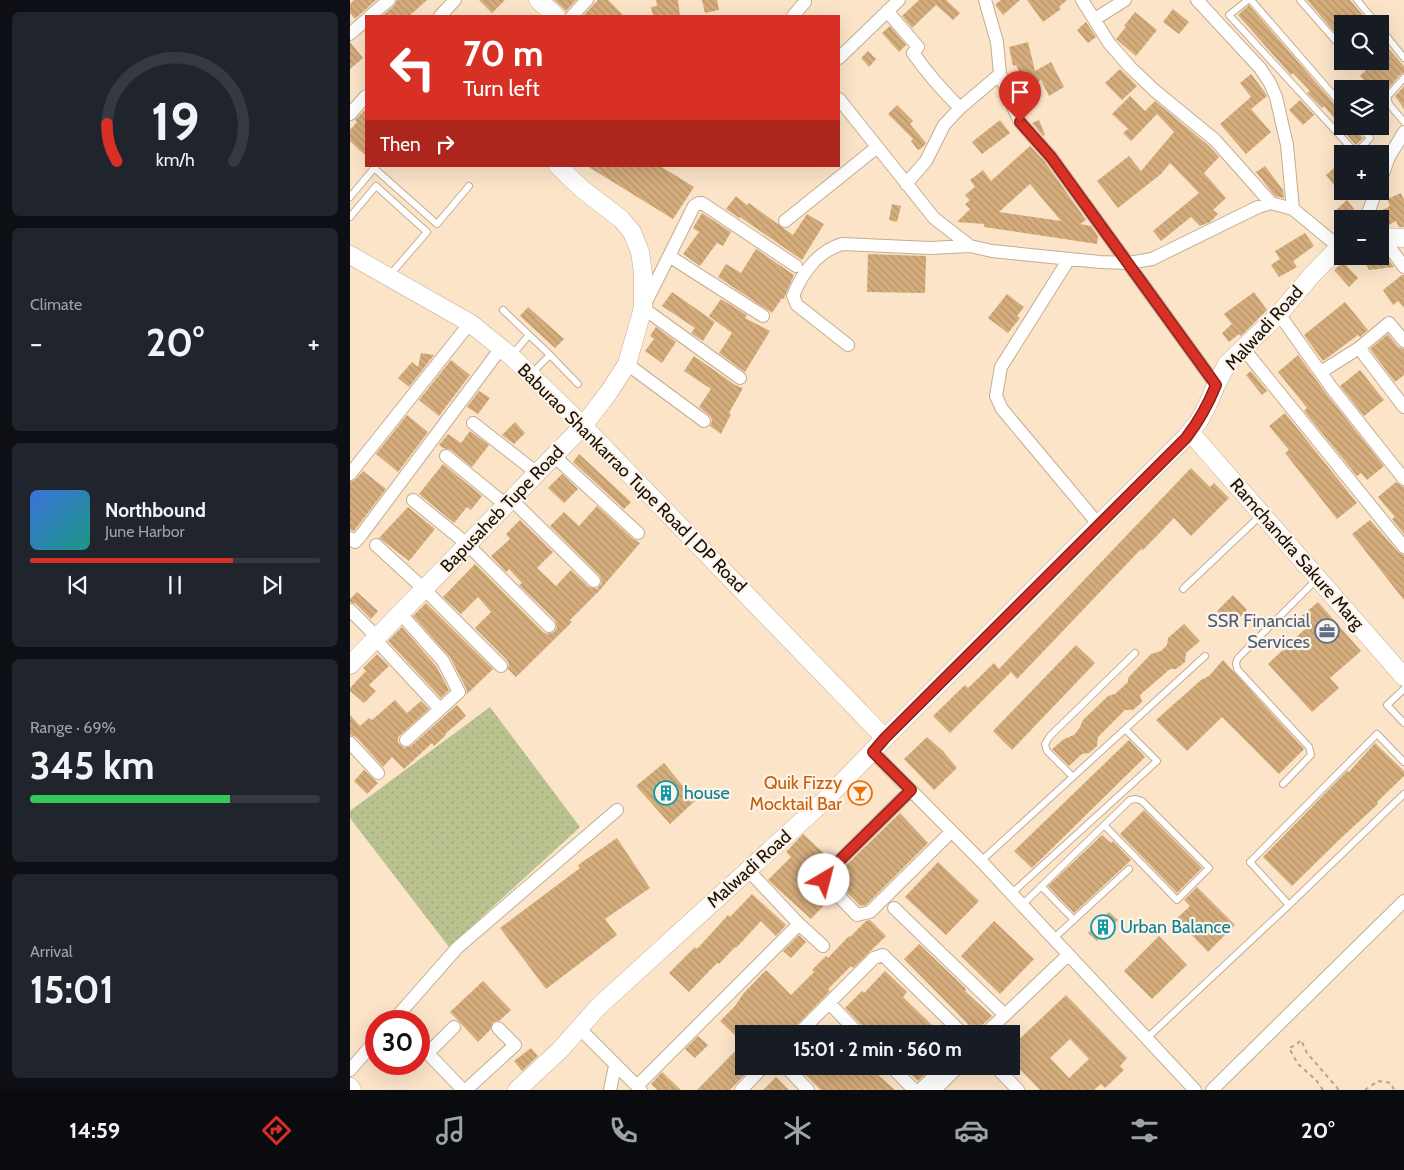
<!DOCTYPE html>
<meta charset="utf-8">
<style>
:root{--surface:#171b24;--page:#20242c;--text:#f1f3f6;--muted:#9ea1a6;--line:#363941;--accent:#d93025}
body{margin:0;font-family:Cabin,sans-serif;background:var(--page);color:var(--text);height:100vh;display:flex;flex-direction:column;font-size:19px;white-space:nowrap}
*{box-sizing:border-box;margin:0}
p{font-size:16px;color:var(--muted)}
.icon{flex:none;width:28px;height:28px;fill:none;stroke:currentColor;stroke-width:2;stroke-linecap:round;stroke-linejoin:round}
.map{position:relative;flex:1;overflow:hidden}
.drawer{display:flex;flex-direction:column;gap:12px;padding:12px;background:#0d0f14;width:350px}
.drawer>*{flex:none}
.banner{position:absolute;left:15px;top:15px;width:475px;height:152px;border-radius:0px;box-shadow:0 5px 20px #0002;background:#d93025;color:#fff;overflow:hidden}
.tools{position:absolute;left:984px;top:15px;display:grid;gap:10px}
.tools a{display:grid;place-items:center;width:55px;height:55px;border-radius:0px;background:var(--surface);box-shadow:0 5px 20px #0002;font-size:25px}
.speed{position:absolute;left:15px;top:1010px;display:flex;gap:10px;font-size:25px;font-weight:700;text-align:center}
.speed>*{display:grid;place-content:center;width:65px;height:65px;border-radius:50%;background:var(--surface);box-shadow:0 5px 20px #0002;line-height:1}
.speed .limit{border:8px solid #d22;background:#fff;color:#111}
.pin{position:absolute;display:grid;place-items:center;width:42px;height:42px;color:#fff;margin:-51px -21px;border-radius:50% 50% 50% 0;rotate:-45deg;box-shadow:0 0 5px #0007}
.pin .icon{rotate:45deg}
.me{position:absolute;width:55px;margin:-28px;rotate:37deg;stroke-linejoin:round;filter:drop-shadow(0 0 4px #0008)}
.turn{display:flex;align-items:center;gap:18px;height:105px;padding:0 15px;font-size:22px}
.turn .icon{width:65px;height:65px;stroke-width:2.5}
.turn b{display:block;font-size:35px;line-height:42px}
.then{display:flex;align-items:center;height:48px;padding:0 15px;background:#0003;gap:10px;font-size:19px}
.big{font-size:38px;font-weight:700;line-height:1.1}
.drawer .card{flex:1;display:flex;flex-direction:column;justify-content:center;gap:8px;min-width:0;padding:0 18px;border-radius:8px;background:var(--page)}
.drawer .dial{align-items:center;gap:0}
.dial svg{height:130px;overflow:visible;fill:none;stroke:var(--line);stroke-width:7;stroke-linecap:round;text-anchor:middle}
.dial text{fill:var(--text);stroke:none}
.song{display:flex;align-items:center;gap:15px}
.cover{width:60px;height:60px;border-radius:8px;background:linear-gradient(135deg,hsl(220 70% 55%),hsl(170 70% 35%))}
.played{height:5px;border-radius:2px;background:linear-gradient(90deg,var(--accent) 70%,var(--line) 70%)}
.keys{display:flex;justify-content:space-around;direction:ltr}
.heat{display:flex;justify-content:space-between;align-items:center;font-size:28px;direction:ltr}
.charge{height:8px;border-radius:4px;background:linear-gradient(90deg,#34c759 69%,var(--line) 0)}
.trip{position:absolute;left:385px;top:1025px;width:285px;height:50px;border-radius:0px;background:var(--surface);box-shadow:0 5px 20px #0002;font-weight:700;line-height:50px;text-align:center}
.tab-bar{display:flex;height:80px;justify-content:space-around;align-items:center;background:#090b0e;color:var(--muted)}
.tab-bar .icon{width:35px;height:35px}
.tab-bar .active{color:var(--accent)}
.tab-bar b{font-size:22px;color:var(--text)}
main{display:flex;flex:1;min-height:0}
.map>svg:first-child{display:block}
</style>
<main>
<section class="drawer">
<div class="card dial"><svg viewBox="0 0 100 80">
<path d="M14 69A42 42 0 1 1 86 69"/>
<path d="M14 69A42 42 0 0 1 8 46" stroke="#d93025"/>
<text x="50" y="56" font-size="32" font-weight="700">19</text>
<text x="50" y="72" font-size="11">km/h</text>
</svg></div>
<div class="card"><p>Climate</p>
<div class="heat"><a>−</a><b class="big">20°</b><a>+</a></div>
</div>
<div class="card">
<div class="song"><i class="cover"></i><div><b>Northbound</b><p>June Harbor</p></div></div>
<div class="played"></div>
<div class="keys"><svg class="icon" aria-label="previous" viewBox="0 0 24 24"><path d="M18 5L8 12l10 7zM5 5v14"/></svg><svg class="icon" aria-label="pause" viewBox="0 0 24 24"><path d="M8 5v14M16 5v14"/></svg><svg class="icon" aria-label="next" viewBox="0 0 24 24"><path d="M6 5l10 7-10 7zM19 5v14"/></svg></div>
</div>
<div class="card"><p>Range · 69%</p><b class="big">345 km</b><div class="charge"></div></div>
<div class="card"><p>Arrival</p><b class="big">15:01</b></div>
</section>
<div class="map">
<svg width="1054" height="1090" viewBox="0 0 1054 1090">
<defs>
<pattern id="grass-dots" width="8" height="8" patternUnits="userSpaceOnUse" patternTransform="scale(1.25)"><rect width="8" height="8" fill="#bac290"/><path d="M2 2h.1M6 6h.1" fill="none" stroke="#9fa67b" stroke-width="1.8" stroke-linecap="round"/></pattern>
<pattern id="building-back-hatch" width="6" height="6" patternUnits="userSpaceOnUse" patternTransform="scale(1.25)"><rect width="6" height="6" fill="#d5ad7d"/><path d="M-1 5l2 2M0 0l6 6M5-1l2 2" fill="none" stroke="#b6946b"/></pattern>
</defs>
<rect width="100%" height="100%" fill="#fbe4c8"/>
<path fill="url(#grass-dots)" d="M140,707L230,827L99,947L0,818V811Z"/>
<path fill="url(#building-back-hatch)" fill-rule="evenodd" d="M4,0H26L5,19L0,13V4Z
M47,0H77L59,16H32L44,6Z
M129,0H155L142,13Z
M204,0H226L216,11Z
M248,0H258L274,16H233Z
M306,0H328L330,16H303L301,7L307,6Z
M352,0H367L369,10L355,13Z
M569,0H596L610,13L603,20L586,5L562,28L552,16Z
M651,0H670L653,15L645,5Z
M677,0H717L709,7L711,9L693,22Z
M957,0H1000L1020,24H992V41Z
M899,5L988,108L992,110V127L974,106L972,108L957,93L960,91L943,73L941,75L888,15Z
M823,9L839,22L829,34L813,22Z
M785,12L807,30L786,56L766,39L776,27L774,26Z
M736,22L746,37L738,43L727,30Z
M540,26L556,45L549,52L532,33Z
M0,42L13,58L0,69Z
M678,42L685,71L701,62L714,87L699,96L691,80L677,88L666,65L663,66L659,47Z
M1039,49L1054,66V73L1050,75L1030,98V89H1022L1010,76L1025,61H1030V57Z
M518,51L526,59L519,67L511,58Z
M770,69L787,86L772,100L755,83Z
M901,74L914,91L917,96L901,109L921,132L896,154L870,124L901,97L890,83Z
M1054,86V109L1045,96Z
M780,96L795,111L805,101L859,146L869,157L854,173L876,198L863,210L868,214L860,222L850,226L841,217L811,241L803,231L849,193L820,163L811,174L768,208L747,181L779,156L791,171L824,132L807,114L781,141L773,133L778,129L762,114Z
M950,100L964,115L953,125L939,110Z
M547,105L563,121L560,124L576,143L572,148L568,150L561,141L563,139L538,114Z
M16,109V156L0,141V130L7,122L5,120Z
M650,120L660,133L632,154L622,142Z
M689,120L695,135L693,136L682,123Z
M1004,128L1013,138L1006,145L996,134Z
M680,146L695,162L736,220L730,224L741,226L748,236L747,244L634,227V224L607,222L620,209L615,204L620,200L615,195L625,187L620,180L633,170L641,181ZM680,184L711,221L649,212Z
M992,161V185L987,189L976,175Z
M237,166H310L344,187L323,219Z
M915,166L933,190L934,198L925,196L906,172Z
M1051,193L1054,200V227H1049L1046,221L1035,227L1030,226V219H1025L1027,213L1040,206L1037,199Z
M386,196L397,205L399,203L443,235L457,214L474,224L452,260L390,217L389,218L376,209Z
M997,200L1004,209L992,220L985,211Z
M542,204L551,206L547,222L539,220Z
M352,213L381,232L373,246L367,243L350,266L333,254L349,232L343,228Z
M955,233L964,246L943,261L947,267L929,277L921,265L930,259L925,251Z
M406,249L444,275L435,296L434,299L432,298L422,313L368,277L376,264L391,273Z
M518,254L576,256L575,293L517,292Z
M1036,256L1044,267L1019,270L1015,262Z
M993,262L1008,278L999,287L984,270Z
M1052,275H1054V308L1048,301L1043,305L1033,290Z
M322,292L365,322L353,341L341,333L345,328L312,306Z
M904,292L917,310L891,336L889,334L879,342L872,333L882,324L874,314Z
M657,294L674,307L667,316L670,318L658,333L638,318Z
M371,299L397,315L395,318L420,331L395,372L369,353L382,333L359,316Z
M995,302L1018,330L1010,337L1008,335L973,361L954,335Z
M178,307L214,339L205,348L170,316Z
M306,327L326,342L312,363L295,351L304,339L300,336Z
M1038,334L1048,347L1054,349V375L1045,382L1020,349Z
M71,353L84,355L59,387L48,378L62,362L68,367Z
M948,355L975,392L1034,466L1017,480L1011,473L1007,476L954,411L957,408L928,372Z
M344,356L385,385L393,388L379,413L381,414L371,434L360,426L362,421L361,417L349,407L361,389L334,371Z
M101,360L120,375L89,416L69,400Z
M1010,370L1034,400L1014,416L990,386Z
M901,371L917,391L912,395L896,375Z
M129,391L140,398L128,414L117,407Z
M935,413L1007,503L987,519L935,453L939,450L919,426Z
M57,415L78,432L48,472L26,454Z
M165,422L175,433L164,444L152,435Z
M120,431L139,445L122,467L101,450L93,448L89,445L98,434L111,443Z
M229,454L281,502L274,509L223,462Z
M93,464L132,496L121,510L117,507L104,523L69,494Z
M841,468L860,487L864,483L879,498L841,536L824,518L793,550L791,549L667,679L661,672L600,733L583,716L615,685L618,688L644,663L649,669Z
M13,471L36,489L4,531L0,530V482L6,479Z
M212,474L228,489L214,503L198,488Z
M1046,482L1054,487V534L1042,519L1045,517L1028,497Z
M247,506L283,539L290,543L249,591L220,620L222,622L166,677L158,669L159,664L157,660L125,628L141,612L128,597L111,614L93,597L125,564L193,632L197,634L204,632L207,628L205,620L169,585L172,583L159,569L156,572L141,556L160,539L156,534L170,520L203,552L187,568L206,586L221,570L239,587L247,589L252,583L250,576L200,526L214,512L229,526Z
M58,507L85,529L59,561L29,538Z
M1020,520L1048,552L1054,555V600L1002,534Z
M7,592L28,611L21,619L6,604L0,602V599Z
M883,595L897,610L881,626L867,611Z
M968,602L1011,651L980,678L989,688L962,712L918,664L955,629L947,620Z
M76,603L143,669L117,694L116,688L100,657L63,616Z
M834,624L850,641L836,653L835,662L826,669H820L790,695L792,702L783,710H775L748,737L747,746L739,753L732,754L719,766L702,749L714,739L724,735L729,729L733,720L758,696L765,694L778,682V678L801,654L811,651L817,645L818,638Z
M52,627L86,666L99,690L91,698L38,641Z
M726,645L745,663L662,750L643,731Z
M27,654L39,666L19,685L26,691L14,703L0,691V688L16,671L13,668Z
M873,660L954,749L929,774L872,717L837,751L806,720L851,680L859,676Z
M45,700L57,713L71,701L79,709L48,737V742L54,748L61,746L107,705L116,716L95,734L96,735L84,746L82,743L54,769L42,757L33,767L6,737L0,735V715L10,726L19,718L22,720Z
M577,737L593,751L607,768L584,790L554,759Z
M779,740L795,757L682,868L664,851Z
M1025,743L1054,771V776L1027,802L1028,804L990,839L942,886L913,857L997,771L999,772Z
M314,763L345,801L320,824L286,786Z
M14,770L28,783L17,794L4,781Z
M794,810L852,868L827,893L770,834Z
M550,813L578,843L516,905L510,906L483,878Z
M453,834L480,859L468,871L466,882L480,899L461,919L418,880L441,857L436,852Z
M752,835L761,843L763,841L781,860L724,913L698,886Z
M267,838L300,888L255,919L267,935L196,989L150,928L230,868L228,865Z
M588,862L629,901L596,935L555,897Z
M847,887L885,925L858,952L826,919L840,906L834,900Z
M402,894L436,925L426,936L411,921L386,948L385,947L369,964L367,963L339,992L319,973L345,947L347,949L378,915L380,917Z
M759,912L768,920L747,941L738,933Z
M520,920L536,936L503,968L501,966L478,989L480,991L438,1034H394V1066H399L401,1068L380,1090H347L393,1043L370,1021L385,1006L393,994L416,970L441,995L464,972L462,970L476,956L478,958L499,936L500,937L516,921Z
M644,921L684,959L650,994L611,956Z
M449,935L456,942L441,958L433,951Z
M809,936L837,965L802,999L774,971Z
M569,944L616,989L615,991L642,1016L629,1028L627,1033L554,959Z
M535,971L557,992L553,997L591,1034H520L495,1008L512,991L514,993Z
M133,981L161,1010L150,1020L143,1022L140,1030L128,1042L100,1012Z
M716,995L777,1058L770,1066L774,1070L755,1088L751,1084L744,1090H690L661,1060V1047ZM720,1039L739,1059L719,1078L700,1058Z
M348,1036L358,1045L345,1058L335,1049Z
M181,1048L188,1056L172,1071L164,1061Z
M446,1066H480L485,1071L490,1066H518L545,1090H471Z
M552,1066H582L568,1081Z
M312,1072L331,1090H307L301,1084Z
M426,1077L439,1090H413Z"/>
<g fill="none" stroke-linecap="round" stroke-linejoin="round">
<g stroke="#c4ad93" stroke-width="8">
<path id="lane" d="M898,0L879,15L1006,153L1020,138L1010,126
M901,0L992,105
M950,0L992,48
M1007,0L1027,24
M1030,28L1054,58
M1054,78L1037,97L1039,104L1054,122
M1014,145L1022,154
M24,168L87,224L119,186
M0,197L26,166
M0,217L26,186L77,232L40,275
M153,310L200,355L181,374
M162,355L179,335
M200,355L228,384
M833,589L910,516
M1054,689L1037,705L1054,723
M722,776L697,751L695,744L700,736L785,653
M933,784L961,755L959,747L887,669L886,663L888,658L967,579
M631,861L855,656
M691,886L724,920
M661,894L807,761L775,729
M672,905L780,800L786,799L792,801L859,868L827,900L754,825
M939,905L900,862L1027,734L1054,762
M703,939L779,869
M797,1038L939,905L1054,794"/>
</g>
<g stroke="#c4ad93" stroke-width="14">
<path id="street" d="M635,0L647,42L650,74L660,100L670,122L701,157L866,385
M732,0L759,43L780,67L804,90L865,140L921,203
M847,0L910,68L920,83L926,97L937,145L943,209
M537,11L568,47L563,53C577,73 593,91 610,108
M20,16L39,0
M90,16L105,0
M222,16L237,0
M443,16L455,2
M745,19L775,0
M0,34L16,20
M489,58L549,0
M489,99L584,218L620,246L642,251L750,262L778,263L802,259L908,207L921,203L943,209L989,247
M0,114L16,96
M1030,182L1039,157L1054,132
M556,184L576,161L594,125L610,108L650,74
M1016,219L1026,191
M435,221L526,148
M1036,237L1041,249L1054,267
M319,256L413,316
M719,259L651,367L646,396L652,409L749,525
M929,314L981,387L1054,479
M498,345L447,305L443,296C452,273 468,251 492,244L580,248L620,246
M893,348L1054,547
M1009,348L1039,323L1054,341
M277,364L354,421
M971,372L1009,348L1054,407
M390,378L293,308L344,206L349,203H352L446,266
M123,423L187,473
M96,456L156,505
M204,456L288,533
M0,474L120,323
M161,499L244,581
M63,500L117,544L199,626
M0,538L5,542L12,534L151,348
M26,545L74,589L151,666
M0,610L27,637
M50,613L93,661L109,692L56,740
M25,639L90,709
M0,743L28,773
M523,752L631,861L845,1090
M561,790L476,874L474,881L507,915L520,912L601,832
M398,870L449,924L473,946
M544,908L655,1015
M479,1003L509,1034
M43,1021L107,948L267,810
M230,1029L291,1090
M448,1034L524,958L533,955L613,1034
M635,1034L718,955
M69,1044L113,1090
M78,1053L104,1027
M435,1066L458,1090
M541,1066L564,1090
M645,1066L668,1090
M0,1070L26,1040
M287,1086L449,924
M116,1090L165,1045L148,1028
M260,1090L265,1066
M391,1090L414,1066
M570,1090L594,1066
M585,1090L609,1066
M862,1090L1054,901"/>
</g>
<g stroke="#c4ad93" stroke-width="19">
<path id="secondary" d="M188,0L206,16
M1030,237L1054,238
M0,255L120,323L161,356L233,426L535,738
M840,432L1054,677
M0,665L233,426L259,392L277,364L293,308V273L290,252L282,232L271,219L232,189L208,166
M0,1087L2,1090
M167,1090L210,1050L248,1007L474,801L535,738L836,437L849,421L858,404L866,385L877,364L929,314L961,276L989,247L992,246"/>
</g>
<path stroke="#b5a38d" stroke-width="2" stroke-dasharray="4 4" stroke-linecap="butt" d="M973,1090L966,1080L948,1064L939,1048L946,1045L951,1040L957,1053L989,1090
M1015,1090L1028,1081L1041,1083L1044,1090"/>
<use href="#lane" stroke="#fff" stroke-width="6"/>
<use href="#street" stroke="#fff" stroke-width="12"/>
<use href="#secondary" stroke="#fff" stroke-width="18"/>
</g>
<g fill="none" stroke-linecap="round" stroke-linejoin="round">
<g stroke="#8d1f18" stroke-width="12">
<path id="route" d="M474,880L476,874L481,869L561,790L523,752L535,738L836,438C849,421 858,405 866,385L701,157L670,122"/>
</g>
<use href="#route" stroke="#d93025" stroke-width="9"/>
</g>
<defs>
<g id="office-ring" transform="scale(1.25)"><circle r="9.5" fill="#fdf3e9" stroke="#5c6f8a" stroke-width="1.5"/><path d="M-6-3h4V-5.5h4V-3h4V5H-6ZM-1-4.5V-3h2v-1.5ZM-6 0V1H6V0Z" fill="#5c6f8a"/></g>
<g id="building-ring" transform="scale(1.25)"><circle r="9.5" fill="#fdf3e9" stroke="#0f9aa8" stroke-width="1.5"/><path d="M-4-6H4V6H1V3H-1V6H-4ZM-2.5-4.3h1.7v1.8h-1.7ZM.8-4.3h1.7v1.8H.8ZM-2.5-1h1.7V.8h-1.7ZM.8-1h1.7V.8H.8Z" fill="#0f9aa8"/></g>
<g id="bar-ring" transform="scale(1.25)"><circle r="9.5" fill="#fdf3e9" stroke="#e8710a" stroke-width="1.5"/><path d="M-6-5H6L.8 .8V4.5H3.5V6h-7V4.5H-.8V.8Z" fill="#e8710a"/></g>
</defs>
<g fill-rule="evenodd">
<use href="#office-ring" x="977" y="631"/>
<use href="#building-ring" x="316" y="793"/>
<use href="#bar-ring" x="510" y="793"/>
<use href="#building-ring" x="753" y="927"/>
</g>
<g text-anchor="middle" dominant-baseline="central" stroke-width="4.5" stroke-linejoin="round" paint-order="stroke">
<g font-size="18" fill="#191108" stroke="#fdf3e9">
<text transform="translate(914 328) rotate(-48)">Malwadi Road</text>
<text transform="translate(282 478) rotate(45)">Baburao Shankarrao Tupe Road | DP Road</text>
<text transform="translate(152 509) rotate(-46)">Bapusaheb Tupe Road</text>
<text transform="translate(947 554) rotate(49)">Ramchandra Sakure Marg</text>
<text transform="translate(399 869) rotate(-42)">Malwadi Road</text>
</g>
<g font-size="18" fill="#4e5e75" stroke="#fdf3e9" text-anchor="end">
<text x="960" y="621">SSR Financial<tspan x="960" dy="21">Services</tspan></text>
</g>
<g font-size="18" fill="#c56008" stroke="#fdf3e9" text-anchor="end">
<text x="492" y="783">Quik Fizzy<tspan x="492" dy="21">Mocktail Bar</tspan></text>
</g>
<g font-size="18" fill="#0d838f" stroke="#fdf3e9" text-anchor="start">
<text x="334" y="793">house</text>
<text x="770" y="927">Urban Balance</text>
</g>
</g>
</svg>
<div class="tools">
<a><svg class="icon" aria-label="search" viewBox="0 0 24 24"><circle cx="10" cy="10" r="6"/><path d="M15 15l6 6"/></svg></a>
<a><svg class="icon" aria-label="layers" viewBox="0 0 24 24"><path d="M12 4l9 5-9 5-9-5zM3 14l9 5 9-5"/></svg></a>
<a>+</a>
<a>−</a>
</div>
<div class="speed"><div class="limit">30</div></div>
<div class="pin" style="left:670px;top:122px;background:#d93025"><svg class="icon" aria-label="arrive" viewBox="0 0 24 24"><path d="M6 21V4h12l-3 4 3 4H6"/></svg></div>
<svg class="me" style="left:474px;top:880px" viewBox="-20 -20 40 40"><circle r="19" fill="#fff"/><path d="M0-13L10 11 0 6-10 11z" fill="#d93025"/></svg>
<div class="trip">15:01 · 2 min · 560 m</div>
<div class="banner">
<div class="turn"><svg class="icon" aria-label="left" viewBox="0 0 24 24"><path d="M17 20v-9H6M10 6l-5 5 5 5"/></svg><div><b>70 m</b>Turn left</div></div>
<div class="then">Then<svg class="icon" aria-label="right" viewBox="0 0 24 24"><path d="M7 20v-9h11M14 6l5 5-5 5"/></svg></div>
</div>
</div>
</main>
<nav class="tab-bar">
<b>14:59</b>
<svg class="icon active" aria-label="directions" viewBox="0 0 24 24"><path d="M12 3l9 9-9 9-9-9zM9 14v-3h6M13 9l2 2-2 2"/></svg>
<svg class="icon" aria-label="music" viewBox="0 0 24 24"><path d="M9 18V5l10-2v13"/><circle cx="6" cy="18" r="3"/><circle cx="16" cy="16" r="3"/></svg>
<svg class="icon" aria-label="phone" viewBox="0 0 24 24"><path d="M5 4h4l2 5-3 2q2 4 5 5l2-3 5 2v4C11 20 4 13 5 4z"/></svg>
<svg class="icon" aria-label="climate" viewBox="0 0 24 24"><path d="M12 3v18M4 7l16 10M4 17L20 7"/></svg>
<svg class="icon" aria-label="car" viewBox="0 0 24 24"><path d="M5 17H2v-5l4-1 3-4h7l3 4 3 1v5h-3M9 17h6M6 11h13"/><circle cx="7" cy="17" r="2"/><circle cx="17" cy="17" r="2"/></svg>
<svg class="icon" aria-label="filters" viewBox="0 0 24 24"><path d="M4 7h16M4 17h16"/><circle cx="9" cy="7" r="2"/><circle cx="15" cy="17" r="2"/></svg>
<b>20°</b>
</nav>
